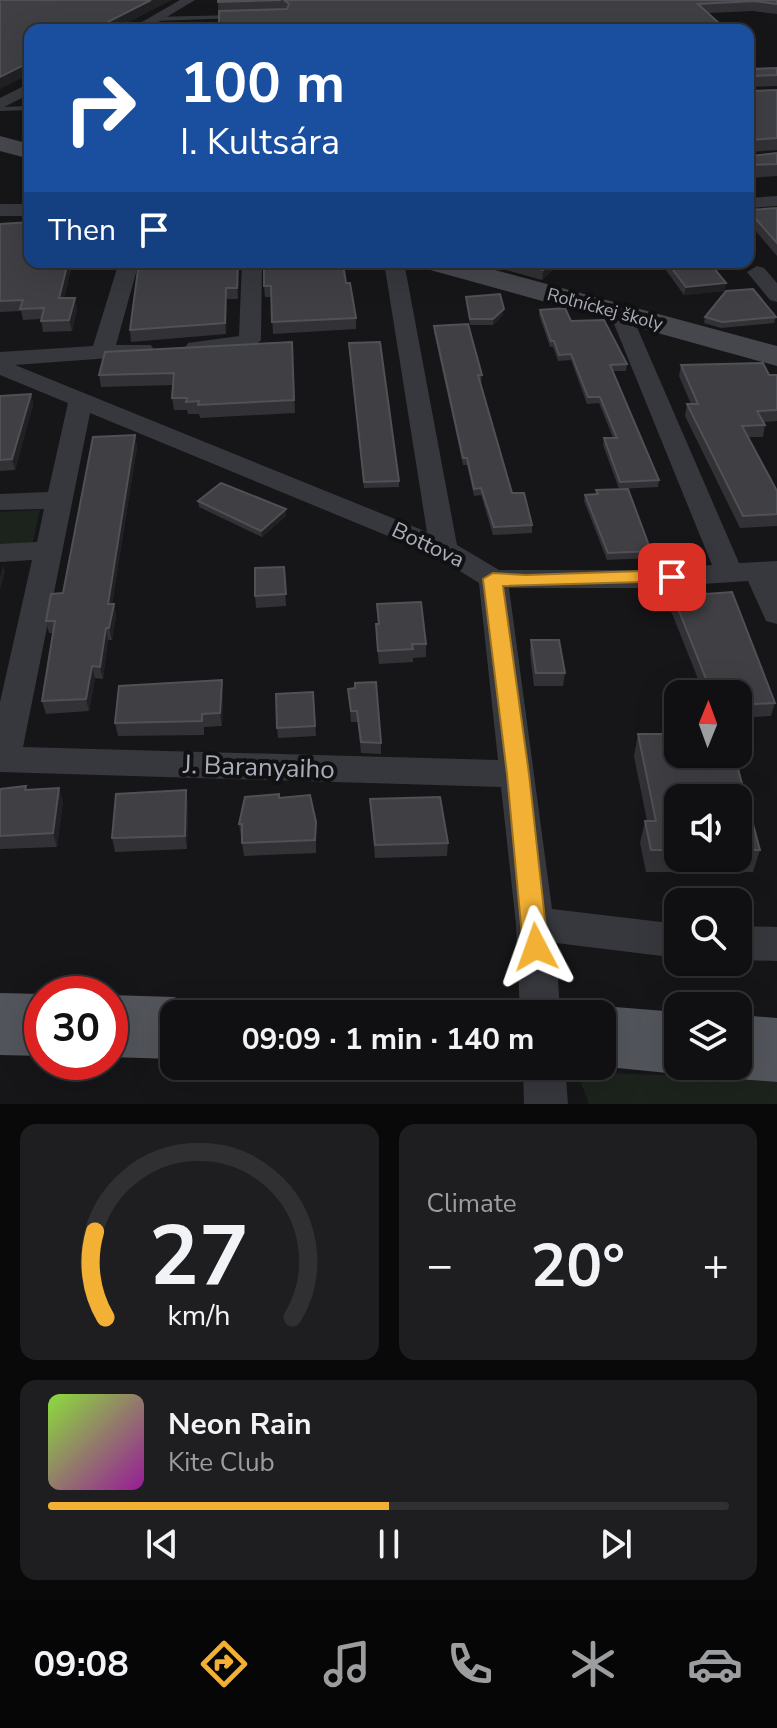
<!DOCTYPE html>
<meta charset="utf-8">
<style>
:root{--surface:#101012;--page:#1e1e20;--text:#f1f3f6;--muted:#9c9d9f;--line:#303032;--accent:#f2b134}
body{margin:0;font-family:"Nunito Sans",sans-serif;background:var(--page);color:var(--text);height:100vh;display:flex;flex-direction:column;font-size:30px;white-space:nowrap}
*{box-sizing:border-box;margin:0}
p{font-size:26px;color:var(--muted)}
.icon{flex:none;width:44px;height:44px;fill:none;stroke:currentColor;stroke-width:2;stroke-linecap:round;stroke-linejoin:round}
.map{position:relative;height:1104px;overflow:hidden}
.drawer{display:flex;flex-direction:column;gap:20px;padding:20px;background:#09090a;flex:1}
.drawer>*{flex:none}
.top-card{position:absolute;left:24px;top:24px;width:730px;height:244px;border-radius:16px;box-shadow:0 8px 32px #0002,0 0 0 2px var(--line);background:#1a4fa0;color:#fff;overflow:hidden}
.needle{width:52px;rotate:1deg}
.controls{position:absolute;left:664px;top:680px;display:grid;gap:16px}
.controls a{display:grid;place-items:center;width:88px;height:88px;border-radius:16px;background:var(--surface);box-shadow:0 8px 32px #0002,0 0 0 2px var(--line);font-size:40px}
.speed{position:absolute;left:24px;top:976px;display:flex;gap:16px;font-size:40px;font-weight:700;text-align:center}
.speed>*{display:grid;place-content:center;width:104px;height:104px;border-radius:50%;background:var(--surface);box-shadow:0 8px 32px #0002,0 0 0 2px var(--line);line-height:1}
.speed .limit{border:12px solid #d22;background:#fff;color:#111}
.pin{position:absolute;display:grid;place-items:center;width:68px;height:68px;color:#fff;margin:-34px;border-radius:16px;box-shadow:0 4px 12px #0006}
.me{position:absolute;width:88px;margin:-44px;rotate:356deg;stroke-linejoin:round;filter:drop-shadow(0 0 6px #0008)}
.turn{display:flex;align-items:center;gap:28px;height:168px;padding:0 24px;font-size:36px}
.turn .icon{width:104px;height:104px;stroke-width:2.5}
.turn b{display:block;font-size:56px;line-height:68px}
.then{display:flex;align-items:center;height:76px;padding:0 24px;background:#0003;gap:16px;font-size:30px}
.big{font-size:60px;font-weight:700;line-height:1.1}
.drawer .tile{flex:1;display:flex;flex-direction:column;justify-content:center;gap:12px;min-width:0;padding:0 28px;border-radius:16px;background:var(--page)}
.drawer .dial{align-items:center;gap:0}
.dial svg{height:208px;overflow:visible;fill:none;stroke:var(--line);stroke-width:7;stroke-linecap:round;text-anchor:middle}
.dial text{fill:var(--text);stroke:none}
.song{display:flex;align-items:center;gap:24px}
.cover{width:96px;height:96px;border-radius:12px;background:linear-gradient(135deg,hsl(90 70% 55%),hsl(300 70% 35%))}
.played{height:8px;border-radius:4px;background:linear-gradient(90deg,var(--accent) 50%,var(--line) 50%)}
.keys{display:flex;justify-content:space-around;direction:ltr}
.heat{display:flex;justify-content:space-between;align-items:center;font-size:44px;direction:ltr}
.drawer .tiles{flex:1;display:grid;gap:20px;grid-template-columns:1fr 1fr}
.tile:last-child{grid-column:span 2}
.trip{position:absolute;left:160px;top:1000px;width:456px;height:80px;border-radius:16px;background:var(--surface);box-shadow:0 8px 32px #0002,0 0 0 2px var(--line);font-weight:700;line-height:80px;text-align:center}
.menu{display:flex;height:128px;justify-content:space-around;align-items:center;background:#060607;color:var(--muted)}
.menu .icon{width:56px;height:56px}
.menu .current{color:var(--accent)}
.menu b{font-size:36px;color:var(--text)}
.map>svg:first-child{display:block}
</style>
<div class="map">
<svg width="777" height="1104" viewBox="0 0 777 1104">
<rect width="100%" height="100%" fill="#161618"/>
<path fill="#1c231d" d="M40,510L32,545L0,546V512Z
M577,1072L777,1079V1104H589Z"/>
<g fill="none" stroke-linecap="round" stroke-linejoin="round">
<path fill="#37383d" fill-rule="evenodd" d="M236,15L238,18L154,21L151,19L154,17Z
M30,106V110L0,111V107Z"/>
<path fill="#37383d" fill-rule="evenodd" d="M180,0H195L145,30H128Z
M30,83V94L0,109V98Z
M777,196V206L748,208V198Z
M0,204H30V216H0Z
M119,262H139L116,345H151L154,350L151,355L15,365L427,532L384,262H404L457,545L499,570H643L712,565L610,314L613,309H629L739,563L777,561V624L766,621L748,581L643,588H509L552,909L678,924V958L556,943L560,1014H520L516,924L501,787L0,772V702L32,560L0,562V544L37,542L44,509L0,510V494L48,492L68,403L0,375V352L93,346ZM90,413L434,555L479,583L498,760L23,747Z
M242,262H262L261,340C247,356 208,358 188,353L185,348L188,343L239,336Z
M757,266L764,268L777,283V302L770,300L747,272Z
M738,926L777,927V961L738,960Z
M523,1066H565L568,1104H524Z"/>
<path fill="#45474d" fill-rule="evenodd" d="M0,136L30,144V159L0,151Z
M419,262H465L777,346V366L423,268Z"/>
<path fill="#53555c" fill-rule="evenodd" d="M0,993L42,994V1056L0,1055Z
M110,995L174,997L197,1006L200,1014H174V1059L110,1057Z
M602,1006L678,1012V1066H699L678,1074L597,1066H602V1014H581Z
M738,1015L777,1018V1082L738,1079L715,1069L713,1066H738Z"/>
</g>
<path fill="#323236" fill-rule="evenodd" d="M218,0H777V14L752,11L709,13L721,25L720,30H219Z
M777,68V86L749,87L750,91L777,90V150L750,152L751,156L777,153V176L748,178V69Z
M777,208V256L748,222V210Z
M0,224L30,262H117L115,264L72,266L64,298L77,309L72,331L43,332L41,319L23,320L21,311L0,312Z
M139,262H239L238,299H227L226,334L131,342L130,330Z
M477,262H561L542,280Z
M660,262H709L726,283L724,291L684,295Z
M308,266L346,283L356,318V329L273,334L271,297H265L264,286Z
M466,297L503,315L493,325H470L466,302Z
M540,310L571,321L627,364L626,371H613L659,480L658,487L619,489L603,445L604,438H613L599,403L587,404L571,360L558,361L553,347H550L539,315Z
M705,317H776L774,323L721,328L704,323Z
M434,326L482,375L481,382H480L512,493L532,525V533L493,535L481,495L474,496L467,465H463L434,332Z
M292,342L295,413L200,418L199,414H188L187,410H174L172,398L173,385L101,387L99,375Z
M350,349L399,481V487L364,488Z
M681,365L777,375V421L764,422L765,425L763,437H748L777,491V526L740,528L685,416L687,404H691L679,376Z
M31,394L33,405L15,470L0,471V396Z
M135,435L137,447L112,604H114L116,616L112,640H108L103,679L95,678L89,711L46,714L42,701L53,633H49L46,621L63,593Z
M596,490L651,551L650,558L607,560L584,501L585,495L596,494Z
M198,501L286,509V516L262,537L199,507Z
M284,567L286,606L256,608L255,596Z
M672,593L775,703L771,716L738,718V694H704L669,606Z
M377,604L426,644V657L413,658V662L379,664L376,637V624H378Z
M531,640L565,673L563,686H534L530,653Z
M222,680L223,693L222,726L204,727V735L118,736L115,723Z
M348,689L381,743V754L361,753L358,722H351Z
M313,692L316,736L278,738L277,728Z
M638,734H678V754H734L760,850L753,872H646L640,843L645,821H647L634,756ZM678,798H738V858H678Z
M0,789L27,790L63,801L57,847L0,849Z
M279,798L316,822V853L244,856L239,824Z
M370,799L448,843L447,856L375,858Z
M188,804L187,849L115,852L112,838Z"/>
<path fill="#212124" d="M151,0H172L114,30H92Z
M30,62V74L0,89V77Z
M68,262H71L72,266L61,310L59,298Z
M238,262H239L238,299L237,288Z
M552,262H561L542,280L543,270Z
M726,283L724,291L684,295L686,287Z
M226,288L227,299L226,334L225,323Z
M75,298L77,309L72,331L69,320Z
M504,309L503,315L493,325V319Z
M31,394L33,405L15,470L12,459Z
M135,435L137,447L110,616L108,604Z
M286,509V516L262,537L261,531Z
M3,565L5,572L0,590V577Z
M114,604L116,616L112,640L109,628Z
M106,628L108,640L103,679L100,667Z
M92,666L95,678L89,711L86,699Z
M222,680L223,693L222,726L220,713Z
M59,788L63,801L57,847L53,833Z
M186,790L188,804L187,849L185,836Z"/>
<path fill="#3f3f44" stroke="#4f5156" stroke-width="2" d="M0,0H151L92,30H30V62L0,77Z
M218,0H281L218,2Z
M284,0H777V4L754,1L698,4L721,25L690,26L694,30H637L635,28L567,30H219V11L287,9L289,4Z
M777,68V75L750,76L748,78V69Z
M748,82L750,91L777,90V138L750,140L748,142Z
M748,145L751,156L777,153V164L748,165Z
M777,208V243L748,210Z
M30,222V262H68L59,298H75L69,320L41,321L44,308L20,309L23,300L0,301V224Z
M139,262H238L237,288H226L225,323L130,330Z
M264,262H308V266L343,264L346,283H350L356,318L272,322L271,286H264Z
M513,262H552L543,270Z
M667,262H709L726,283L686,287Z
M753,289L776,317L722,322L705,317L726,291Z
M500,294L504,309L493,319H470L466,297Z
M565,308L571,321L604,320L627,364L610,365L659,480L620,482L604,438H617L600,397H588L571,354L559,355L554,341H551L540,310Z
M468,324L482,375H478L512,493H524L532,525L494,527L481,488L474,489L467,458H463L434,326Z
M292,342L294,400L198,405L199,401L186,402L187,398H172L174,373L99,375L105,352Z
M380,342L399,481L364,482L349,343Z
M763,363L769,375H777V410L757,411L765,425L742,426L777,491V514L743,516L687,404H698L681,365Z
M31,394L12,459L0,460V396Z
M135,435L108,604H114L109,628H106L100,667L92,666L86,699L42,701L55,621H46L51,594L63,593L93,437Z
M221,483L286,509L261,531L198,501Z
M628,489L651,551L608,553L585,495L598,494L596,490Z
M284,567L286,594L255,596V568Z
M705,591L706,594L732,592L775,703L738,705V694H712L672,593Z
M421,602L426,644H412L413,649L378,651L376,624H379L377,604Z
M531,640H559L565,673H536Z
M222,680L220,713L202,714V721L115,723L119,686Z
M376,682L381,743L361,742L357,711H351L348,689L355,688V683Z
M313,692L315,726L277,728L276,694Z
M638,734H678V754H734L760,850H738V798H678V850H651L645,821H656Z
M26,786L25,790L59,788L53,833L0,836V789Z
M186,790L185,836L112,838L116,794Z
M279,794V798L310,795L316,822L315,840L242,843V824H239L245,797Z
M440,797L448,843L375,845L370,799Z"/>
<path fill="#f2b134" stroke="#9d7322" stroke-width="2" d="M672,570L678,572L681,577L678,581L503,586L529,774L548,947L545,955L536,959L527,955L523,947L507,774L483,579L493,573L526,575Z"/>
<g text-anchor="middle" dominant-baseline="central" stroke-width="8" stroke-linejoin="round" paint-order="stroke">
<g font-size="18" fill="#a8adb8" stroke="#111113">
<text transform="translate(605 309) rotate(15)">Roľníckej školy</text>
</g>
<g font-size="22" fill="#a8adb8" stroke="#111113">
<text transform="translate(428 545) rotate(25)">Bottova</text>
</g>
<g font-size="26" fill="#a8adb8" stroke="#111113">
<text transform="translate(259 767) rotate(2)">J. Baranyaiho</text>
</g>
</g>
</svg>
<div class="controls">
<a><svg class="needle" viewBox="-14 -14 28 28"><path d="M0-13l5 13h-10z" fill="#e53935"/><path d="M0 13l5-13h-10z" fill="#9c9d9f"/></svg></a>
<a><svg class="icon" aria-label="sound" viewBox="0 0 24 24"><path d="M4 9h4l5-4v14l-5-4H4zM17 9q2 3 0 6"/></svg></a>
<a><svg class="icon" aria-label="search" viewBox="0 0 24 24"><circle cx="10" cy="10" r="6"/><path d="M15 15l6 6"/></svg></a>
<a><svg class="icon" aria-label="layers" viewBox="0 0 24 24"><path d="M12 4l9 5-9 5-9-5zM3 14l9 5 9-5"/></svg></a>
</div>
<div class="speed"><div class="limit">30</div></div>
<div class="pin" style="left:672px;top:577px;background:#d93025"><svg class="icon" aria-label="arrive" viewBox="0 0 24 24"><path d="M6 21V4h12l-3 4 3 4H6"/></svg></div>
<svg class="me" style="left:536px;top:947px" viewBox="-20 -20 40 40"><path d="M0-17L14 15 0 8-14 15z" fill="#f2b134" stroke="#fff" stroke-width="4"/></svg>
<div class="trip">09:09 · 1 min · 140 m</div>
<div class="top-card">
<div class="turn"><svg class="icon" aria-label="right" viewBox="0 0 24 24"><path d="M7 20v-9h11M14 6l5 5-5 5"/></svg><div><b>100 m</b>I. Kultsára</div></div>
<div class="then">Then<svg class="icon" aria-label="arrive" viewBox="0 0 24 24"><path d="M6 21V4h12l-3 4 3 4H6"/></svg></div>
</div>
</div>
<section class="drawer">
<div class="tiles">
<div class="tile dial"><svg viewBox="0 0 100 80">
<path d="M14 69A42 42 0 1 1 86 69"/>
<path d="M14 69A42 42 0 0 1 10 36" stroke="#f2b134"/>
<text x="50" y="56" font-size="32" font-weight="700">27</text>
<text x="50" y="72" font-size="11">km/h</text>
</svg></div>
<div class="tile"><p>Climate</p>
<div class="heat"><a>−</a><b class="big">20°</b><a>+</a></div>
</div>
<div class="tile">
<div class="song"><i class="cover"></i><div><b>Neon Rain</b><p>Kite Club</p></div></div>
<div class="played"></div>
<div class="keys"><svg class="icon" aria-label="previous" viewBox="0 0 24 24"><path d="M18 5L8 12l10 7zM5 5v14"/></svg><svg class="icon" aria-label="pause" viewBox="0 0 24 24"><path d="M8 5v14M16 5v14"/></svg><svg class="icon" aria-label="next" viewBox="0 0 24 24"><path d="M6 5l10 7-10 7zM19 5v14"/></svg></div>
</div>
</div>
</section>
<nav class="menu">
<b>09:08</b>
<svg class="icon current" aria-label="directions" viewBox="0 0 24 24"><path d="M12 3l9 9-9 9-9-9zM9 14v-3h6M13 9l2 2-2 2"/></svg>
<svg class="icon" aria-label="music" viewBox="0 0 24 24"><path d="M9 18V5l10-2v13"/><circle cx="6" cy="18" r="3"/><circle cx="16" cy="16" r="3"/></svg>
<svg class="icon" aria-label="phone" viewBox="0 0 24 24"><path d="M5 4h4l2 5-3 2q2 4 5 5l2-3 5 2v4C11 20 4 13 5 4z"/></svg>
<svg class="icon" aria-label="climate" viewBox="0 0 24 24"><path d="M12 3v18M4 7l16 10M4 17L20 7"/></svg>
<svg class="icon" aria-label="car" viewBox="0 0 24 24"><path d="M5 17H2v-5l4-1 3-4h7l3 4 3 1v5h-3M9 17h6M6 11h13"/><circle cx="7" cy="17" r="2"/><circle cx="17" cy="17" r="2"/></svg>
</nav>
